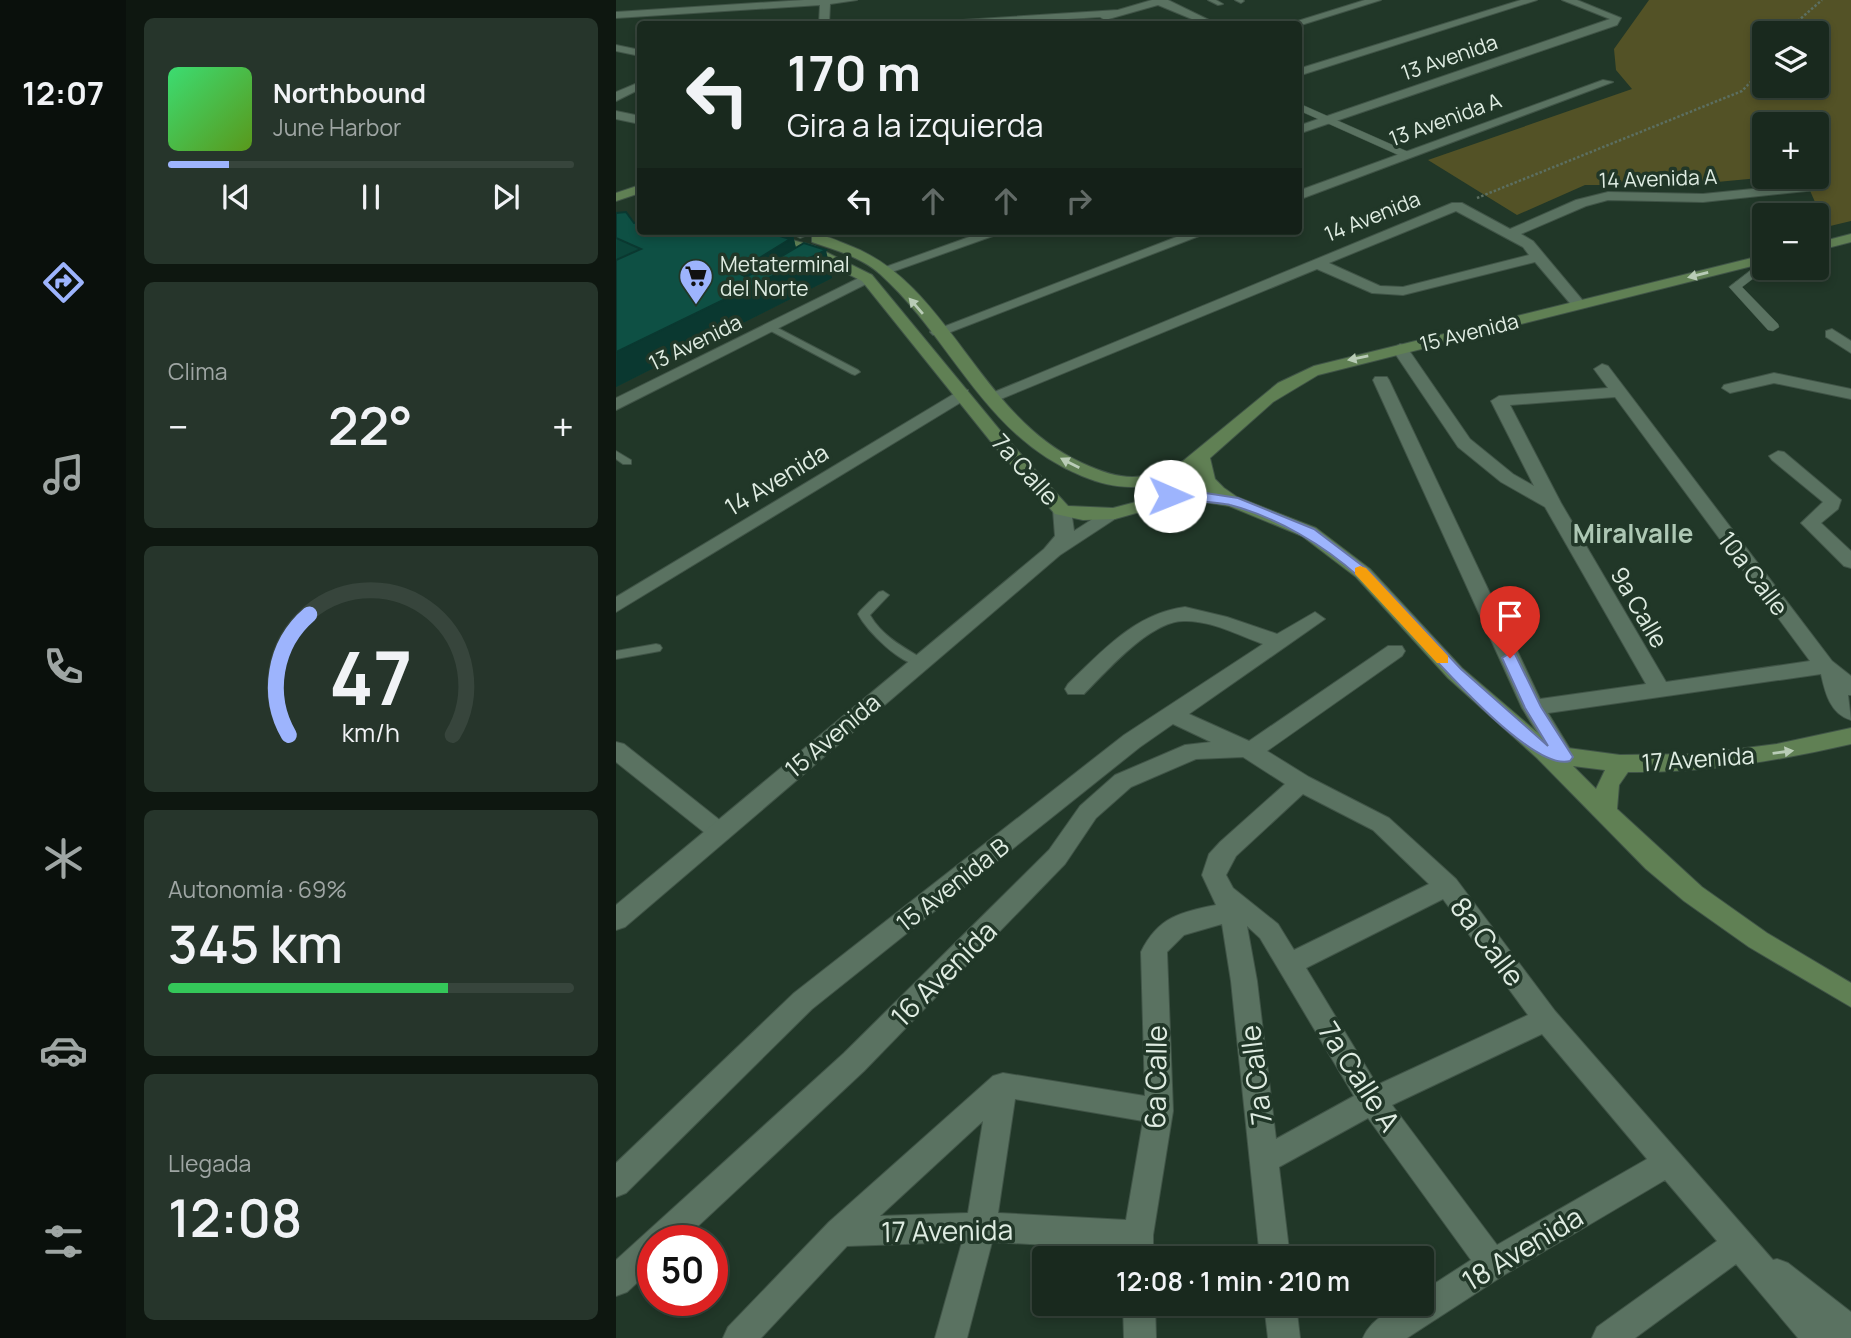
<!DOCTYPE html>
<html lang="es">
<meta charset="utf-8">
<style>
:root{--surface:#19291e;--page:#26352b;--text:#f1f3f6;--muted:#9fa6a4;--line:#37453c;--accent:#9db4fd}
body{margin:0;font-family:Manrope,sans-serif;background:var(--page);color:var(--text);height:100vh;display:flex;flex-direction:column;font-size:26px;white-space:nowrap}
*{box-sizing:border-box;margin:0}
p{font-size:23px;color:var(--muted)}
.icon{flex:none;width:38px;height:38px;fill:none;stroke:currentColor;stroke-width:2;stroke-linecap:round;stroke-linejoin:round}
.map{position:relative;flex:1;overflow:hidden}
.drawer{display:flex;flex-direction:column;gap:18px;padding:18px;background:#0e1710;width:490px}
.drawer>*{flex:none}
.top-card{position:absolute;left:21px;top:21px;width:665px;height:214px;border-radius:7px;box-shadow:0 4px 10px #0003,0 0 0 2px var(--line);background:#19291e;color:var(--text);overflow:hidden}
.controls{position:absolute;left:1136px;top:21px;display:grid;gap:14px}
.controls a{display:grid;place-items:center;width:77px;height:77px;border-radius:7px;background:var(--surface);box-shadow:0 4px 10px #0003,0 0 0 2px var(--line);font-size:35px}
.speed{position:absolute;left:21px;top:1225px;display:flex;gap:14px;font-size:35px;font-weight:700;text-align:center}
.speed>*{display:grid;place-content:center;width:91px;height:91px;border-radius:50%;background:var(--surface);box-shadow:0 4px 10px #0003,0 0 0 2px var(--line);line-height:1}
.speed .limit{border:10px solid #d22;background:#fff;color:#111}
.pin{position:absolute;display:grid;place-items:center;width:60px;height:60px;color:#fff;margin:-72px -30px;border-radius:50% 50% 50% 0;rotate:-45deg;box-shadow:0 0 7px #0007}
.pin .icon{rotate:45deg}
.me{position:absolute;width:77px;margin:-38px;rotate:91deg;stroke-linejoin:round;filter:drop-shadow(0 0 5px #0008)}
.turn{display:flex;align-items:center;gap:24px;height:147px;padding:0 35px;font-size:32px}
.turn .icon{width:91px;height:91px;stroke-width:2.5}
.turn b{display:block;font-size:49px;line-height:60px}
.lanes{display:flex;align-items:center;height:66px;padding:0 35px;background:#0003;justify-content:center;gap:35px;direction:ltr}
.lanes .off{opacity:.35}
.big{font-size:52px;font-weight:600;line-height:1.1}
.drawer .tile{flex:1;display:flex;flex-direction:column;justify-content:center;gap:10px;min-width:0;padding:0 24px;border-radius:10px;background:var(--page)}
.drawer .dial{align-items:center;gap:0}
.dial svg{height:182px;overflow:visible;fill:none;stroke:var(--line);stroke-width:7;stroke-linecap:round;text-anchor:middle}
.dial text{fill:var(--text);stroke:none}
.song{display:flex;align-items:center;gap:21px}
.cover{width:84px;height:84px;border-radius:10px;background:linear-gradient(135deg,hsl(140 70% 55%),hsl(90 70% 35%))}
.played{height:7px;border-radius:4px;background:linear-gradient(90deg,var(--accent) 15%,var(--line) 15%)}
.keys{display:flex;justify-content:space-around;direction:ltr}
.heat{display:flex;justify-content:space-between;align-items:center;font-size:38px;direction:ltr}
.charge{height:10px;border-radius:5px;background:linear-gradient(90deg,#34c759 69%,var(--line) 0)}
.trip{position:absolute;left:416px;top:1246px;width:402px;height:70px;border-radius:7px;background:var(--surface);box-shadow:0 4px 10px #0003,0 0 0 2px var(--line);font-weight:600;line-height:70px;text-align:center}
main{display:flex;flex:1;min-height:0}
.tab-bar{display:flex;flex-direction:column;width:126px;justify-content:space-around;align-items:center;background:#0a100c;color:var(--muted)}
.tab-bar .icon{width:49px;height:49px}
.tab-bar .current{color:var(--accent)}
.tab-bar b{font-size:32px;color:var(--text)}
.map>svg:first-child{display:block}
</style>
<main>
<nav class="tab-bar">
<b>12:07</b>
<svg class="icon current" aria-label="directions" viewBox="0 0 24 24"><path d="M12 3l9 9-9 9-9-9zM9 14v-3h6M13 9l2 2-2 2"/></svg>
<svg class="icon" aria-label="music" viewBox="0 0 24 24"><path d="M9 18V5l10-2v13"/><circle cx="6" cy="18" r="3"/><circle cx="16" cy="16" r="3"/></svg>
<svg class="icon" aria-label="phone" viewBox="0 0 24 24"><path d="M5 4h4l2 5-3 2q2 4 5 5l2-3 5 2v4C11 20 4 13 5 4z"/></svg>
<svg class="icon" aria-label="climate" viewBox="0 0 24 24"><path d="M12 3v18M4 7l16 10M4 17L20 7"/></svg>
<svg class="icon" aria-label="car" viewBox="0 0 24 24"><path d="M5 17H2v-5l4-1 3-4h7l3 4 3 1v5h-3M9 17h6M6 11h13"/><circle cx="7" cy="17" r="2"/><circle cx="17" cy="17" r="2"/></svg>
<svg class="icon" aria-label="filters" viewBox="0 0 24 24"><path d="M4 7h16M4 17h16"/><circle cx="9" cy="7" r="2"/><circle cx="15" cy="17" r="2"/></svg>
</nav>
<section class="drawer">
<div class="tile">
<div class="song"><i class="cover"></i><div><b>Northbound</b><p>June Harbor</p></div></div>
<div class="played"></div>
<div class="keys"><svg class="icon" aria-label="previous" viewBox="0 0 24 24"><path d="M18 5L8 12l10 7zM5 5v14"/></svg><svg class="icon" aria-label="pause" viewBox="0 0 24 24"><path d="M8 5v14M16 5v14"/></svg><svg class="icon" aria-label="next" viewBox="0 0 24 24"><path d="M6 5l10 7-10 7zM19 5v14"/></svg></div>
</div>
<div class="tile"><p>Clima</p>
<div class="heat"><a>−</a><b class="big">22°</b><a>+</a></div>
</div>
<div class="tile dial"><svg viewBox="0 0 100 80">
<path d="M14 69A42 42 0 1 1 86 69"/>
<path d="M14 69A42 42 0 0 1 23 16" stroke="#9db4fd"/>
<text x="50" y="56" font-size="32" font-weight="700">47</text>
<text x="50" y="72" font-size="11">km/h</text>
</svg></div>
<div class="tile"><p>Autonomía · 69%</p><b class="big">345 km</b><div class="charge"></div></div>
<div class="tile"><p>Llegada</p><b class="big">12:08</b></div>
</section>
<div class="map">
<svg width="1235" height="1338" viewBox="0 0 1235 1338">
<rect width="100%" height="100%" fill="#213728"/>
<path fill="#535226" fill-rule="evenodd" d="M1033,0H1235V221L1210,227L1188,177H1200V124H1148V177H1154L1069,185H969L901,215L812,160L1016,89L1000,70L998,49ZM1148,33H1200V86H1148Z"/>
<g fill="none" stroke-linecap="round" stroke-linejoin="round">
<g stroke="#405447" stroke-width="2">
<path id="service" d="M592,0H600L607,4L602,5Z
M619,0H627L628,1L625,3Z
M156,325L242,370L244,372L239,375L236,374L153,330L151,328Z
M0,451L15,460V464H7L0,459Z
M267,591L273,595L254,615C266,636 287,647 307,659L309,662L307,665C287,668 251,631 242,614L244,611L263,592Z
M40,644L44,645L46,648L44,651L0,659V651Z"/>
</g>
<g stroke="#405447" stroke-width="1">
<path id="pedestrian" d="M682,103L797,154L798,156L789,158L682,110Z
M1148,260V268H1151L1126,287L1162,324L1163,327L1157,331L1152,330L1113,287Z"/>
</g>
<g stroke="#405447" stroke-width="2">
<path id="minor" d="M188,0H241L214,4L213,24H203L204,5L0,18V12Z
M536,0H552L601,24H588L542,5L489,20L484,17L372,24H326L331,21L502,10Z
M905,0H921L682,76V69Z
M946,0H961L1005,18L1001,25L682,134V126L994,19Z
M0,45L24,50V56L0,51Z
M987,80L997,82L682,200V191Z
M24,82V89L0,101V92Z
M1195,183L1200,184V190L1087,202L992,200L970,206L905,234L917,241L968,302V308H958L919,262L787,295L756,293L701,269L380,401L374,402L366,397L836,203H846L894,229L960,200L992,192L1087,194ZM840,211L907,247L913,255L787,287L764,286L713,263Z
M179,231H200L184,238L177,234Z
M370,231H391L273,273H263L261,270Z
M576,231H596L327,335H317L314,332Z
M1216,329L1235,341V353L1210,337V331Z
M784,344L790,346L854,439L897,474L918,486L875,401L883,396L992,388L978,369L986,364L992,366L1216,661L1235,676V695H1232L1235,720C1214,714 1209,692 1205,674L932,713L959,757L956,763H940L906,708L757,380L759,377H771L773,380L924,699L1030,684L929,507L885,482L842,447L776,349ZM999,397L1194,661L1050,682L945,503L894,405Z
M1158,373L1235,389V399L1158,383L1114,393L1106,388L1108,385Z
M346,389L352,390V398L0,612V597Z
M1162,451L1168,452L1225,500L1222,509L1205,523L1235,551V568L1228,566L1185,523L1207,502L1156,460L1153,456Z
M569,607L611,617L661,634L699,612L709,619L573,714L633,741L772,646H786L789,651L786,656L651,751L693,777L773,818L840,879L939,1011L1157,1260L1161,1259L1172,1263L1235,1312V1338H1182L1120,1264L1019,1338H976L981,1327L1101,1241L1049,1180L888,1275L791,1338H747C756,1316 784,1304 807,1304V1291L855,1260L752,1118L663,1167L674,1258H644L615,981L606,924L568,935L551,952L557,1111L537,1235V1258H507V1249L376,1242L351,1338H319L346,1242L231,1246L145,1338H107L112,1327L213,1222L377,1076L387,1073L529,1096L525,952C542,917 565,912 600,905L586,875L593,854L604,842L669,784L627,757L580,759L515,787L480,818L449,864L248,1071L66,1241H37V1268L11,1292L0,1296V1260L228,1053L433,850L464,806L499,775L569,745L595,742L557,724L524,747L196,1009L10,1193L0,1197V1163L178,993L508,735L647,644C622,635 594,620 568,621C534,621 491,671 468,694H452L449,689L452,684C486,651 520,613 569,607ZM687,794L757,830L813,884L678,950L662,924L617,888L610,875L620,856ZM827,899L912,1015L761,1085L690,968ZM631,926L644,938L738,1096L660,1139L641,981ZM926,1034L1031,1159L881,1245L776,1105ZM399,1099L527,1121L510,1220L382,1213ZM367,1121L352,1213L264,1216Z
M0,742L8,744L110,825L114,831L110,837L102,840L94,837L0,762Z
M507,1304H539L540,1338H508Z
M648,1304H680L684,1338H652Z"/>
</g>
<g stroke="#405447" stroke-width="2">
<path id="tertiary" d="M749,0H765L682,26L672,24Z
M0,111L24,116V124L0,119Z
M251,274L256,275V281L0,410V398Z
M446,504L455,510L458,531L492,509H506L508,513L444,555L9,927L0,930V905L428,549L439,536L437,510Z"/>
</g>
<g stroke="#405447" stroke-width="2">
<path id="secondary" d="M24,185V193L0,201V193Z
M121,231H144L198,246L256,275L392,440L452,506L497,508L570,489L590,492L578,469C539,490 506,493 466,476C368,436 337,340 264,274C245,257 219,250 196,242V236C207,233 221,241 232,245C333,282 362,416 466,463C507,482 528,482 567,461L662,383L698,366L1148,255V263L702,375L657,402L594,458L599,479L608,488L621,497L700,528L754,569L846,668L937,746L1004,755L1083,754L1161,744L1235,728V744C1161,761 1088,773 1012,772L1003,785L1001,809L1086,887L1151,933L1235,983V1007L1133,947L1068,901L1030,869L921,758L832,678L740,577L686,536L613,506L570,499L499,519L467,520L439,514L380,448L246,281L188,252ZM957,766L989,770L980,789Z
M1235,234V242L1200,251V243Z"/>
</g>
<path stroke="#5c6f61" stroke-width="2.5" stroke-dasharray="2.5 2" stroke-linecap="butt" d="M649,24L662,21
M1168,33L1206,0
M861,198L1126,91L1148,68"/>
<use href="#service" fill="#5a7261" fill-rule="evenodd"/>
<use href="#pedestrian" fill="#5a7261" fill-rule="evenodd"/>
<use href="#minor" fill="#5a7261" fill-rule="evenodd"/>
<use href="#tertiary" fill="#5a7261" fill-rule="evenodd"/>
<use href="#secondary" fill="#608054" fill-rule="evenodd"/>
</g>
<path fill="#0c453a" d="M0,213L24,231H176L180,248L216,278L0,387Z"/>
<path fill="#0a3830" d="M166,231H176L181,253L210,250L216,278L0,387V352L121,272L160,235Z"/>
<path fill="#0e5044" stroke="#0a3830" stroke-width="2" d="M10,212L18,223L24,222V231H166L160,235L174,239L121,272L130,277L188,243L210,250L0,352V260L25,249L0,238V213Z"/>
<defs><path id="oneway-solid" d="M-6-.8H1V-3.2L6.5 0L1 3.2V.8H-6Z" transform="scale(1.75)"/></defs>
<g fill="#b9ccb7">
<use href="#oneway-solid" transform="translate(1082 275) rotate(166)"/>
<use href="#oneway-solid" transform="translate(300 306) rotate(-131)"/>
<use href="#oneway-solid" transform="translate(742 358) rotate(168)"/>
<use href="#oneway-solid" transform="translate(454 463) rotate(-153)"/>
<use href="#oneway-solid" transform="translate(1167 752) rotate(-8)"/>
</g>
<path fill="#9db4fd" stroke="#6675a4" stroke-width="2" d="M570,490L622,498L698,529L752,570L845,669L932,746L909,708L886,658L894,653L899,654L925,707L957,757L954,761C909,775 778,610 743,577C708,545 660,517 614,505C601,501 553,501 547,496Z"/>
<path fill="#f59e0b" d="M744,566L750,568L832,656V663H821L739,574V568Z"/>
<defs>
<g id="supermarket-pin" transform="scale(1.75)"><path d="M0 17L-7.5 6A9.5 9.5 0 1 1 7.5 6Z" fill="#9db4fd" stroke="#213728"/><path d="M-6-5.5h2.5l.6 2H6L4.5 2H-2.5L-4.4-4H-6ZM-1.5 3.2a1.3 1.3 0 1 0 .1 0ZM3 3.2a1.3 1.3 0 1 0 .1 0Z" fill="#111"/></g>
</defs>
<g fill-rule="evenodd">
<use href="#supermarket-pin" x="80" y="276"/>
</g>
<g text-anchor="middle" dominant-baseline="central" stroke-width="7" stroke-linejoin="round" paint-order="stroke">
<g font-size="21" fill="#dfece2" stroke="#213728">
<text transform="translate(833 57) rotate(-19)">13 Avenida</text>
<text transform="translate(829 119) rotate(-20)">13 Avenida A</text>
<text transform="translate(1042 178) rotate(-2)">14 Avenida A</text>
<text transform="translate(756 216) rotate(-22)">14 Avenida</text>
<text transform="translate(853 332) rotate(-14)">15 Avenida</text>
<text transform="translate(79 342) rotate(-26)">13 Avenida</text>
</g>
<g font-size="21" fill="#dfece2" stroke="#213728" text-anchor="start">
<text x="104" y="264">Metaterminal<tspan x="104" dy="24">del Norte</tspan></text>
</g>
<g font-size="24" fill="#dfece2" stroke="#213728">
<text transform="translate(410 469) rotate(48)">7a Calle</text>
<text transform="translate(160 479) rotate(-31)">14 Avenida</text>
<text transform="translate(1138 573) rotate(53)">10a Calle</text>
<text transform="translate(1024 607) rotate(60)">9a Calle</text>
<text transform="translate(216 735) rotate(-40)">15 Avenida</text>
<text transform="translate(1082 758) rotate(-4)">17 Avenida</text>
<text transform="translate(336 884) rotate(-38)">15 Avenida B</text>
</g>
<g font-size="26" font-weight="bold" fill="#adc7b4" stroke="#213728">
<text x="1017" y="533">Miralvalle</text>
</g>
<g font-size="28" fill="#dfece2" stroke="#213728">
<text transform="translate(872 941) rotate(53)">8a Calle</text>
<text transform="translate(327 973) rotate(-45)">16 Avenida</text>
<text transform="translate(639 1075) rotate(-97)">7a Calle</text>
<text transform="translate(744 1076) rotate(57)">7a Calle A</text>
<text transform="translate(539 1077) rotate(-89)">6a Calle</text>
<text transform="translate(331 1230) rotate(-1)">17 Avenida</text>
<text transform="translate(906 1248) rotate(-31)">18 Avenida</text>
</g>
</g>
</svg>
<div class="controls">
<a><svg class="icon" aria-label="layers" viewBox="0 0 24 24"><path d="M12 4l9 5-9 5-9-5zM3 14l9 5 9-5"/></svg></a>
<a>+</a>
<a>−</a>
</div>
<div class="speed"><div class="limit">50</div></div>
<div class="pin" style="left:894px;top:658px;background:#d93025"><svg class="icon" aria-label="arrive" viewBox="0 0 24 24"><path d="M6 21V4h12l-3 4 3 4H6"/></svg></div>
<svg class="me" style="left:554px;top:496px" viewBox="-20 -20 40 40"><circle r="19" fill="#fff"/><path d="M0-13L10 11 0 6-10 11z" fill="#9db4fd"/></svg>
<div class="trip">12:08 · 1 min · 210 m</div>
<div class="top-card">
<div class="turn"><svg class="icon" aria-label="left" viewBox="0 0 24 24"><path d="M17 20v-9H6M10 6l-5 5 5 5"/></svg><div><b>170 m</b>Gira a la izquierda</div></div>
<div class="lanes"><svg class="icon" aria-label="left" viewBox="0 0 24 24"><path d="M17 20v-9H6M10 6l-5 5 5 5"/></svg><svg class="icon off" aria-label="ahead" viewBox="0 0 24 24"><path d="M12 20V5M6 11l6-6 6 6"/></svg><svg class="icon off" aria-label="ahead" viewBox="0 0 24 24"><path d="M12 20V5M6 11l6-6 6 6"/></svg><svg class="icon off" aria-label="right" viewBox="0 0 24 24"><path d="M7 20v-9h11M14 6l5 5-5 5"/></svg></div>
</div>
</div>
</main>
